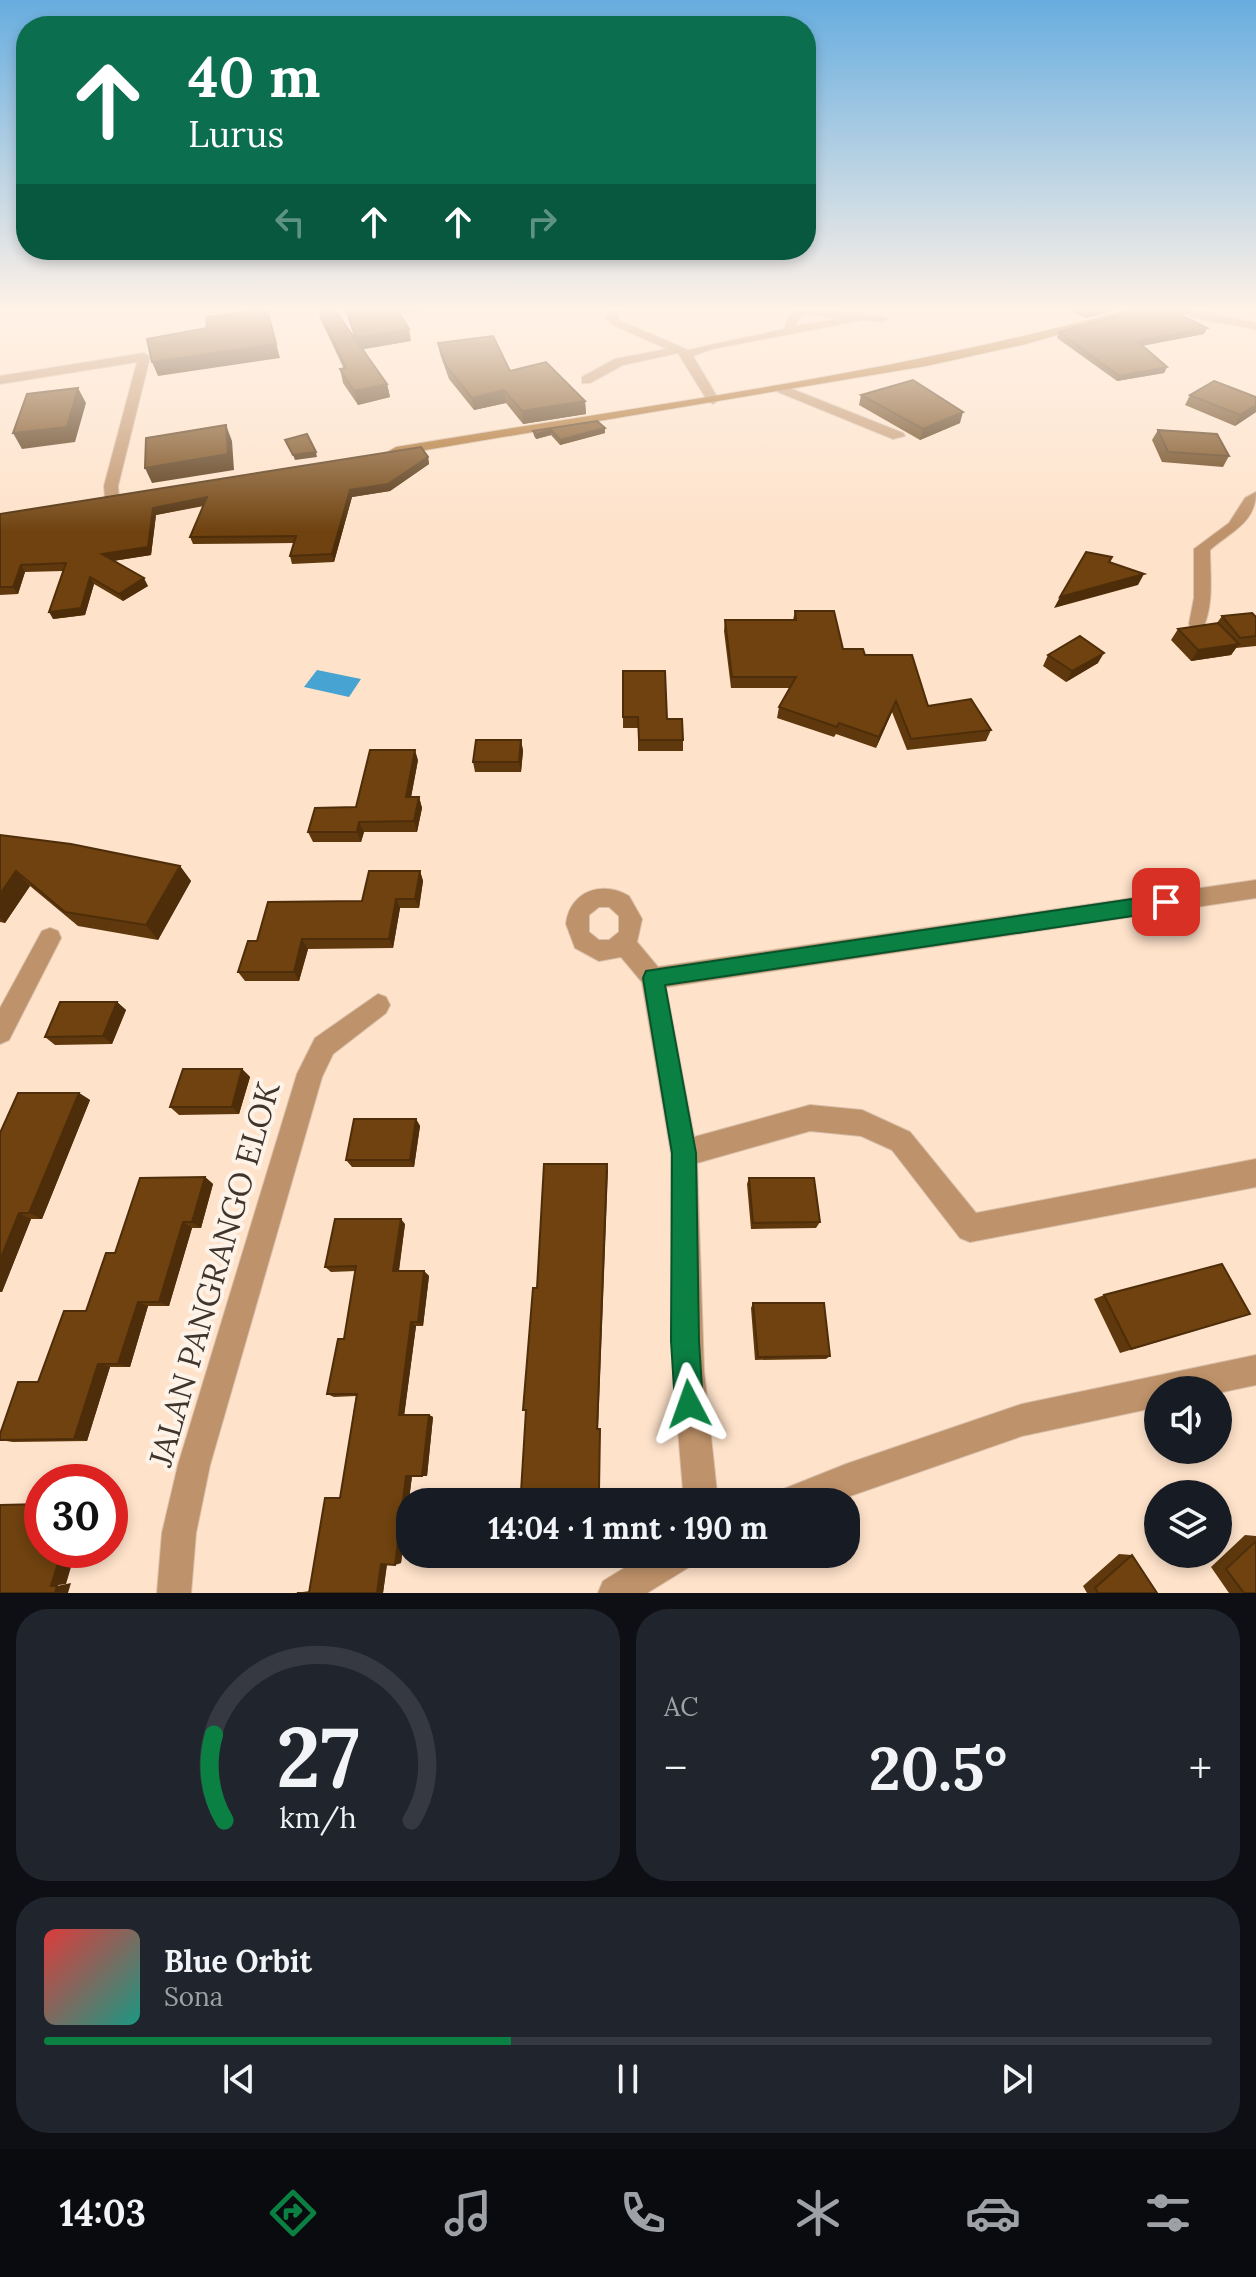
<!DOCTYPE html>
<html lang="id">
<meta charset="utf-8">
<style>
:root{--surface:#171b24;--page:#20242c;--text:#f1f3f6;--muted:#9ea1a6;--line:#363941;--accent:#0b8043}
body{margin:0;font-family:Lora,serif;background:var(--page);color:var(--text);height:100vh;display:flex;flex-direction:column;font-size:30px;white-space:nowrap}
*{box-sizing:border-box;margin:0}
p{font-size:26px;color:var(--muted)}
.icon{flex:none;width:44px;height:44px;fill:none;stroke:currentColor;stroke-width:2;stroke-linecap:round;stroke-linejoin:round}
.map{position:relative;height:1593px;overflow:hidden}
.side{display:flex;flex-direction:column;gap:16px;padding:16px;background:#0d0f14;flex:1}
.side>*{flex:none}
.banner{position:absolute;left:16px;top:16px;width:800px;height:244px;border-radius:32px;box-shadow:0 4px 12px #0003;background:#0b6e4f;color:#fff;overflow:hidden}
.fabs{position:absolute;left:1144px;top:1376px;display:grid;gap:16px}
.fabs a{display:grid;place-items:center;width:88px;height:88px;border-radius:50%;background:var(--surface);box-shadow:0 4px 12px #0003;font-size:40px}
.speed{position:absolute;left:24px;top:1464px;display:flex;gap:16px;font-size:40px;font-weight:700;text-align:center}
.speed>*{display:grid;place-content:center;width:104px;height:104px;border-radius:50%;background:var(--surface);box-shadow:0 4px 12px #0003;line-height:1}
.speed .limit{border:12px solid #d22;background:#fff;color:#111}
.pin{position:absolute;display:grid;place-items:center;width:68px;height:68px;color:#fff;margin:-34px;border-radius:16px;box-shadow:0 4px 12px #0006}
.me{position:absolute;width:88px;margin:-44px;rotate:356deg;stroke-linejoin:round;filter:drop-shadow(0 0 6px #0008)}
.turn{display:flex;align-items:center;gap:28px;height:168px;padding:0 40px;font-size:36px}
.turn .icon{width:104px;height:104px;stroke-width:2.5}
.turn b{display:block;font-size:56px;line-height:68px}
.lanes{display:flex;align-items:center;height:76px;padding:0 40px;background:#0003;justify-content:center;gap:40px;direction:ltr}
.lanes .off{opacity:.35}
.big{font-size:60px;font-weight:800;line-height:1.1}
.side .widget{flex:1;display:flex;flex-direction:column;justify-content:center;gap:12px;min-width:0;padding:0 28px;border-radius:32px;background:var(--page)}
.side .dial{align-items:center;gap:0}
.dial svg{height:208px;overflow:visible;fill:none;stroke:var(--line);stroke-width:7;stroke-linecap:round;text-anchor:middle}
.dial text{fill:var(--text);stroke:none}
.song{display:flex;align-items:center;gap:24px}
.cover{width:96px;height:96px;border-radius:12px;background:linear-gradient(135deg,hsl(0 70% 55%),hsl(170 70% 35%))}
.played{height:8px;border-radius:4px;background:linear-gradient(90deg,var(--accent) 40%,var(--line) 40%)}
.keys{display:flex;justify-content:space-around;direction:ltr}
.heat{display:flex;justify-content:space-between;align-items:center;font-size:44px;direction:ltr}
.side .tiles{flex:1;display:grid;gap:16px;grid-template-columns:1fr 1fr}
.widget:last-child{grid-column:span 2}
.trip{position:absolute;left:396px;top:1488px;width:464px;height:80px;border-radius:32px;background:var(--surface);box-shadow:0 4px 12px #0003;font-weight:800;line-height:80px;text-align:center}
.tab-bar{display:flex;height:128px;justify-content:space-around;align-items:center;background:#090b0e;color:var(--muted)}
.tab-bar .icon{width:56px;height:56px}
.tab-bar .on{color:var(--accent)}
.tab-bar b{font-size:36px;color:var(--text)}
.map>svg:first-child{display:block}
</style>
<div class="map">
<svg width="1256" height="1593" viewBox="0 0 1256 1593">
<rect width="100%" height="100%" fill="#fee2ca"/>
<path fill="#47a3d1" d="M317,670L361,679L349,697L304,687Z"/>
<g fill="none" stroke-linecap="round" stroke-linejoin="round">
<g stroke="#d8bfaa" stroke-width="2">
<path id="street" d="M611,309H622L617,317L621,321L688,350L784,329L789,315L799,309L882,316L888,319L882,322L863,320L712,349L693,356L719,400L713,404L707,400L678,353L623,365L590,383H582V377L615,359L667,349L613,325L605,317ZM805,314L840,318L796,326L798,319Z
M1177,309H1192L1256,323V330C1232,322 1197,324 1177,309Z
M144,353L150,357L118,486L119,498L112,502L105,498L104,486L137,362L0,384V376Z
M782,385L903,433L905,436L893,439L778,392L776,389Z
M1256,492C1256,523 1230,532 1210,550C1210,575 1214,605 1203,628H1191L1189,624L1194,598V549L1229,523L1245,498Z
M1256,880V898L666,987L694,1137L810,1105L862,1110L910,1132L976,1213L1256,1159V1187L970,1242L960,1238L892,1150L861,1136L810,1131L697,1163L704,1371L718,1502H684L673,1371L671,1153L642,982L621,957L599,961L575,948L566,924C570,891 602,880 629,896L642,919L637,942L658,967ZM599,907H609L619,916V932L609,940H599L589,932V915Z
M50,928L58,931L61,938L9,1040L0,1044V1008L42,931Z
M378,994L386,997L390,1005L386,1013L333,1054L322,1077L210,1465L196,1533L191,1593H157L162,1533L178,1465L297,1074L315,1038Z
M1256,1355V1385L1218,1393V1390H1158V1407L1022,1436L833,1502H776L781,1490L846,1464L1022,1404Z
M647,1554H696L691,1566L647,1593H598L603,1581Z"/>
</g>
<g stroke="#d8bfaa" stroke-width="2">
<path id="secondary" d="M1130,309H1147L1026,344L926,366L396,455L389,451L396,447C641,406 890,375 1130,309Z"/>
</g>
<use href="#street" fill="#be926a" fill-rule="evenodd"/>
<use href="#secondary" fill="#a66721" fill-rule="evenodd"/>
</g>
<path fill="#5f390d" d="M318,309H334L355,339L345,309H426L399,314L411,341L363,349L387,384L390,397L358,405L343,383L340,369H344L320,318Z
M1073,309H1119L1086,318L1072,312Z
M1187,318L1207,328L1204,334L1142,346L1167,367L1164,373L1117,381L1057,338L1059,332Z
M438,343L585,401L586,414L523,424L506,403L474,410L449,379L440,354Z
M861,395L960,423L920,440L859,405Z
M1190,395L1256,397V412L1235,426L1185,405Z
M605,428V433L560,445L551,435L536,439L534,436L533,431Z
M1158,430L1229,456L1223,467L1162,462L1152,440Z
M428,457L429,464L390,491L352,497L334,562L292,564L290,556L294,543L193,544L190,537L204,506L156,515L151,555L113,561L148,586L123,601L94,584L85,615L53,619L63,571L25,572L18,594L0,595V514Z
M795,611L843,649L865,655L928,706L991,730L986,741L907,750L892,712L876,748L836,734L834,737L777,718L779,707L790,688H731L724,631L725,620H793Z
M1222,616L1256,617V646L1236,648L1231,655L1191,661L1171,640L1178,629L1217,623Z
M1048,655L1098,663L1066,682L1043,666Z
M623,671L667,719L683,740V751H638V728H623Z
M521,740L523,751L521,772H475L473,762Z
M418,760L411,797H419L422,808L417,832H364L361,842H313L308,832L356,807Z
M0,835L180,866L191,881L158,940L78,926L30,886L5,923L0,922Z
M420,871L423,881L419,908H400L393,948L308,949L299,981H245L238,972L257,941L362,901Z
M117,1002L126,1010L112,1044L55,1045L45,1037Z
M242,1069L250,1077L239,1114L179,1115L170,1107Z
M79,1093L90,1100L42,1219H31L2,1292H0V1133Z
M416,1119L420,1126L414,1167H352L346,1160Z
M205,1177L213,1184L201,1228H192L169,1306H148L130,1367H110L87,1441L13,1442L0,1440L86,1311L115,1253Z
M749,1178L820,1222L816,1228L751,1229L747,1184Z
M405,1224L399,1271H424L429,1276L423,1326H416L404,1415H429L433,1417L427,1476H412L401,1563L387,1565L383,1593H295L310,1591L340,1498L356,1396L334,1397L327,1394L344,1339L356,1271L331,1272L325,1267Z
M1104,1295L1250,1314L1120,1353L1094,1299Z
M753,1303L830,1356L826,1359L755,1360L751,1308Z
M1245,1535L1256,1536V1593H1229L1211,1567Z
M1119,1554L1132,1555L1157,1593H1087L1083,1586Z"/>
<path fill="#4e2e0a" d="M267,309L280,358L158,376L152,362Z
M394,309H426V310L395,314Z
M1100,309H1119L1086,318L1088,312Z
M1207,328L1204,334L1134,347L1137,341Z
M409,329L411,341L359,350L356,338Z
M1167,367L1164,373L1117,381L1119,376Z
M387,384L390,397L358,405L354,391Z
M78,388L86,403L75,442L22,449L13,433Z
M504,390L506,403L474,410L472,398Z
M585,401L586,414L523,424L522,411Z
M1256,405V412L1235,426L1240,415Z
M963,412L960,423L920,440L923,429Z
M226,425L232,441L234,470L152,483L145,468Z
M605,428V433L560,445V440Z
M551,430V435L536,439V434Z
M316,452L317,457L295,460L293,455Z
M428,457L429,464L390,491L352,497L334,562L332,554L350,490Z
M207,497L210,504L156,515L151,555L106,562L102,554L153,508Z
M21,565L25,572L18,594L13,587Z
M1144,574L1138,585L1054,608L1060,597Z
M90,577L94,584L85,615L53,619L49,612Z
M144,578L148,586L123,601L119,594Z
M1239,644L1231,655L1191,661L1198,650Z
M1104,653L1098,663L1066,682L1072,671Z
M896,701L892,712L876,748L879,737Z
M521,740L523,751L521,772L519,762Z
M415,750L418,760L409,808L406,797Z
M419,797L422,808L417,832L414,821Z
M359,822L364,832L361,842L357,832Z
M180,866L191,881L158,940L146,925Z
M16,871L30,886L5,923L0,918V894Z
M420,871L423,881L419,908L415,899Z
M396,899L400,908L393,948L389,939Z
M302,939L308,949L299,981L294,972Z
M117,1002L126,1010L112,1044L103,1036Z
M242,1069L250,1077L239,1114L232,1107Z
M79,1093L90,1100L42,1219L29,1213Z
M416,1119L420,1126L414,1167L410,1160Z
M607,1164L608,1170L598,1431L597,1429Z
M205,1177L213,1184L201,1228L192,1222Z
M19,1213L31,1219L2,1292H0V1260Z
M401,1219L405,1224L398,1276L393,1271Z
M183,1222L192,1228L169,1306L159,1302Z
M424,1271L429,1276L423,1326L418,1322Z
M138,1302L148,1306L130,1367L118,1364Z
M411,1322L416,1326L404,1417L399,1415Z
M98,1364L110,1367L87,1441L74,1439Z
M429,1415L433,1417L427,1476H422Z
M406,1476H412L401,1563L395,1565Z
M62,1550H76L66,1584L51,1586Z
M387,1563L383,1593H377L381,1564Z
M71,1583L68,1593H55L57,1586Z"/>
<path fill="#6f420f" stroke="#4e2e0a" stroke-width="2" d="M267,309L276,344L152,362L147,339L207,328L206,317Z
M319,309H334L387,384L354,391L340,369L346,368Z
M346,309H397L409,329L356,338Z
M1081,309H1100L1088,312Z
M1141,309H1184L1190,312L1181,315L1207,328L1137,341L1167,367L1119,376L1059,332Z
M493,336L510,371L546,362L585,401L522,411L504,390L472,398L447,367L438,343Z
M913,380L963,412L923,429L861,395Z
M1214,381L1256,397V405L1240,415L1190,395Z
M78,388L67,427L13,433L27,394Z
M597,421L605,428L560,440L551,430L536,434L533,431Z
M226,425L228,454L145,468L146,438Z
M1158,430L1217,434L1229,456L1168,452Z
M307,434L316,452L293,455L285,440Z
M421,447L428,457L388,484L350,490L332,554L290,556L296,536L190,537L207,497L153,508L148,547L102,554L144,578L119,594L90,577L81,608L49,612L66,563L21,565L13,587H0V514Z
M1086,552L1112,557L1109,562L1144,574L1060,597Z
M795,611H834L843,649H863L865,655H912L928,706L971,699L991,730L911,739L896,701L879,737L839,723L837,727L779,707L796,677H732L725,620H796Z
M1252,613L1256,617V636L1240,638L1222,616Z
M1218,623L1239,644L1198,650L1178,629Z
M1080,636L1104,653L1072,671L1048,655Z
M623,671H665L667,719H682L683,740H639L638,717H623Z
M476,740H521L519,762H473Z
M370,750H415L406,797H419L414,821L359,822L357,832H308L315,808L356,807Z
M0,835L71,844L180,866L146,925L65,912L16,871L0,894Z
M369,871H420L415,899H396L389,939H302L294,972H238L248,941H257L268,902L362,901Z
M60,1002H117L103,1036L45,1037Z
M183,1069H242L232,1107H170Z
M18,1093H79L29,1213H19L0,1260V1133Z
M354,1119H416L410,1160H346Z
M544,1164H607L597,1429H600L599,1491L521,1492L526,1410H523L533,1288H537Z
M205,1177L192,1222H183L159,1302H138L118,1364H98L74,1439L0,1440V1434L18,1382H38L64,1311H86L106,1253H115L140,1178Z
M749,1178H814L820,1222L753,1223Z
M335,1219H401L393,1271H424L418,1322H411L399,1415H429L422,1476H406L395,1565L381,1564L377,1593H297H309L325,1498H340L357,1394H327L338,1339H344L356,1266L325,1267Z
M1222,1264L1250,1314L1131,1349L1104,1295Z
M753,1303H824L830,1356L758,1357Z
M42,1504V1550H62L51,1586H57L55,1593H0V1505Z
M1256,1541V1593H1244L1226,1569Z
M1132,1555L1157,1593H1098L1095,1588Z"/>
<linearGradient id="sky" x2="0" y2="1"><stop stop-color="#67addf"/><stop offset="0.58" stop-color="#fff2e7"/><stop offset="1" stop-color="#fff2e7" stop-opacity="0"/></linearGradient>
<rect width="1256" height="532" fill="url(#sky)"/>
<path fill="#0b8043" stroke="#07532c" stroke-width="2" d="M1166,894L1173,896L1176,902L1173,908L1166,911L665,985L696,1153L699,1341L703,1404L699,1414L689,1418L679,1414L675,1404L671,1341L672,1153L643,978L646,971Z"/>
<g text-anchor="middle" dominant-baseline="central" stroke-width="8" stroke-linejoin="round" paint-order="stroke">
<g font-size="32" fill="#40352c" stroke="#fef3e9">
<text transform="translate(214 1274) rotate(-74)">JALAN PANGRANGO ELOK</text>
</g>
</g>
</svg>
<div class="fabs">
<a><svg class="icon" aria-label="sound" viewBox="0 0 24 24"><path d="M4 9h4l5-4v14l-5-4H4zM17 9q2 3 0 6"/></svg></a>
<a><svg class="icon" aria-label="layers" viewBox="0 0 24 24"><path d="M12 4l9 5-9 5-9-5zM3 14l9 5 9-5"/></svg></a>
</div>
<div class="speed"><div class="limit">30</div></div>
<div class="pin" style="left:1166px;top:902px;background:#d93025"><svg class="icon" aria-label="arrive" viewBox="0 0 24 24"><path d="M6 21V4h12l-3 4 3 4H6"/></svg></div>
<svg class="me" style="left:689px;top:1404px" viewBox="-20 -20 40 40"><path d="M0-17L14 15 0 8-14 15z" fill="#0b8043" stroke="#fff" stroke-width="4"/></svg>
<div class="trip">14:04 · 1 mnt · 190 m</div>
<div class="banner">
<div class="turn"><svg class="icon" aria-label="ahead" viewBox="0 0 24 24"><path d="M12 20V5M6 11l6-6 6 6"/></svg><div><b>40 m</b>Lurus</div></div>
<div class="lanes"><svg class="icon off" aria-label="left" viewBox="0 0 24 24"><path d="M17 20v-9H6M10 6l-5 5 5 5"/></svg><svg class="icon" aria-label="ahead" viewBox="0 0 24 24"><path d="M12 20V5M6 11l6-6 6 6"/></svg><svg class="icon" aria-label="ahead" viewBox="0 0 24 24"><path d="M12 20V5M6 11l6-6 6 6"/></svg><svg class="icon off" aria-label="right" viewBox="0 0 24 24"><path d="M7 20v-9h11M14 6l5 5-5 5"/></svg></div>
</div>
</div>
<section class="side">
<div class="tiles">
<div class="widget dial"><svg viewBox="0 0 100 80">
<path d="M14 69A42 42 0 1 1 86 69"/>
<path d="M14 69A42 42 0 0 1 10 36" stroke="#0b8043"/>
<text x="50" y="56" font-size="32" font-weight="700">27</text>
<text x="50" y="72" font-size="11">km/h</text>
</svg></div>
<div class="widget"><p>AC</p>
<div class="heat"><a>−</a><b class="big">20.5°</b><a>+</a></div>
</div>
<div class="widget">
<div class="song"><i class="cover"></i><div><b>Blue Orbit</b><p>Sona</p></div></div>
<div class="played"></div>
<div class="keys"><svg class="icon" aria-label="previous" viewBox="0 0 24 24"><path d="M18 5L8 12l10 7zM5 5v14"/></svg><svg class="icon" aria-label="pause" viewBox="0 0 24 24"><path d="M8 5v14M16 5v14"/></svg><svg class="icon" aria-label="next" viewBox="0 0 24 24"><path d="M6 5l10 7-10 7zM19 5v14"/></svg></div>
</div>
</div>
</section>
<nav class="tab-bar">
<b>14:03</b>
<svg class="icon on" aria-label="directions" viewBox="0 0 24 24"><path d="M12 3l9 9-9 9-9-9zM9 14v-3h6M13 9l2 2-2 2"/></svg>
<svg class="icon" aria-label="music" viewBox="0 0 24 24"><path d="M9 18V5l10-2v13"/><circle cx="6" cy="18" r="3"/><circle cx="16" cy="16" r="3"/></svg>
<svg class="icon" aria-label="phone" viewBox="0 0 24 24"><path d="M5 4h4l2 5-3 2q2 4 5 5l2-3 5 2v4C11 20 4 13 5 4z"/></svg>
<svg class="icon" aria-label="climate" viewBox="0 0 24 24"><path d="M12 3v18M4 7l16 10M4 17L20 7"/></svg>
<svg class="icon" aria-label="car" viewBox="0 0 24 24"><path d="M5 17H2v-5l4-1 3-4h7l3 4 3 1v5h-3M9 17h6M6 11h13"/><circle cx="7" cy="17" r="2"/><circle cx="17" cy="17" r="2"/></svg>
<svg class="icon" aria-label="filters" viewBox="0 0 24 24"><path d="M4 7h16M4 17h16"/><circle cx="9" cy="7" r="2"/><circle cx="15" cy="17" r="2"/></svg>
</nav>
